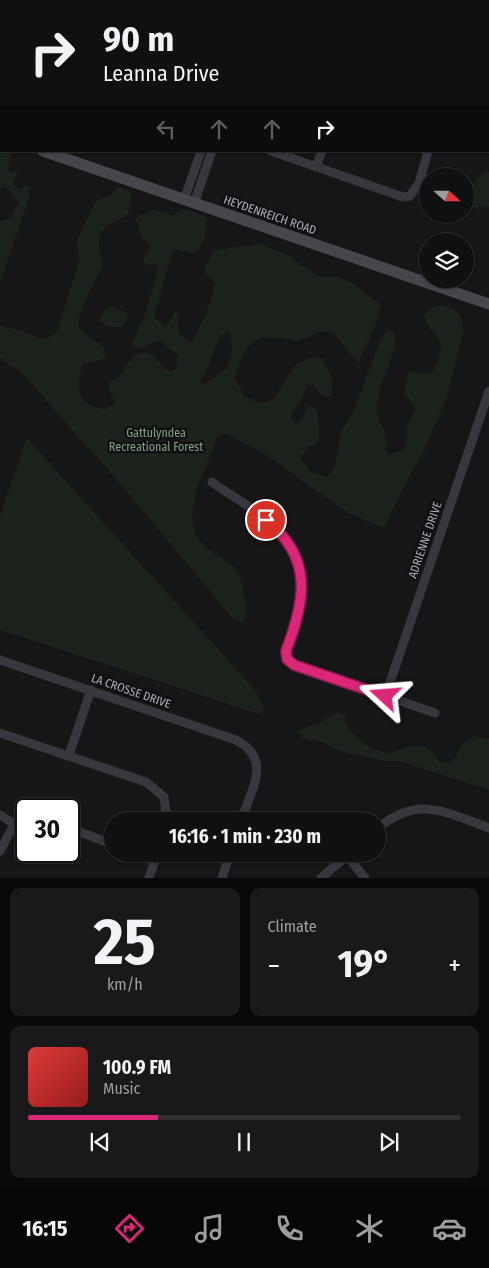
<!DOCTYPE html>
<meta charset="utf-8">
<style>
:root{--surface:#101012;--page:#19191b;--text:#f1f3f6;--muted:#9c9d9f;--line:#303032;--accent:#db2777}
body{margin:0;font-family:"Fira Sans Condensed",sans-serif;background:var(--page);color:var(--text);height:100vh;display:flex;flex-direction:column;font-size:19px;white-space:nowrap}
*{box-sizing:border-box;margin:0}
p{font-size:16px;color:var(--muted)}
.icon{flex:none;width:28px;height:28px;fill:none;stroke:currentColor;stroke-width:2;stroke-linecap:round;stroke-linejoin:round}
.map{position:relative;height:878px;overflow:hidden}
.drawer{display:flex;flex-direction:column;gap:10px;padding:10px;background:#09090a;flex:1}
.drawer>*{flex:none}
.banner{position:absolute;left:0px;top:0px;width:490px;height:152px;box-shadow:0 1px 4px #0004,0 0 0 1px var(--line);background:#101012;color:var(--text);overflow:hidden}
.needle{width:32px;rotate:111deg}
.controls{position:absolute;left:419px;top:168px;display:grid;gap:10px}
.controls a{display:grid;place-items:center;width:55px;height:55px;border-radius:50%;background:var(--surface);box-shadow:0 1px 4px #0004,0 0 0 1px var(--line);font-size:25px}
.speed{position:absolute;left:15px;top:798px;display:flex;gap:10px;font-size:25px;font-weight:700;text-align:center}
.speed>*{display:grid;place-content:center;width:65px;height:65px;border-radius:50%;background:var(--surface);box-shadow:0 1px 4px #0004,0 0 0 1px var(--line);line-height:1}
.speed .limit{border:2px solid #111;border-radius:8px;background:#fff;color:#111}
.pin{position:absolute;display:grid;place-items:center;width:42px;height:42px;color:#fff;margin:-21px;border:2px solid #fff;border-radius:50%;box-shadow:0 1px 5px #0007}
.me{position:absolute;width:55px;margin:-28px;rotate:289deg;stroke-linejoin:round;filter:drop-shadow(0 0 4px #0008)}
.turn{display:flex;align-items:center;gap:18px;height:105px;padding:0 20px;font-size:22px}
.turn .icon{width:65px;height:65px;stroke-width:2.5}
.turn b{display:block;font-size:35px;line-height:42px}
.lanes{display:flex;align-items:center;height:48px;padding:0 20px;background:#0003;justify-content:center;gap:25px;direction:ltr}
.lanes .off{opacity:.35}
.big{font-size:38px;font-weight:700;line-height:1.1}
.drawer .card{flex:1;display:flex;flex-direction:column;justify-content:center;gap:8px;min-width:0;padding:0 18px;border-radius:10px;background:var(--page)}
.drawer .dial{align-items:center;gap:0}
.dial b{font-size:65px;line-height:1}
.song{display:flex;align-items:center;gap:15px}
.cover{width:60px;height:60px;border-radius:8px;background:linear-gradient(135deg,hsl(0 70% 55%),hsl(0 70% 35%))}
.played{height:5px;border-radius:2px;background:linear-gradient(90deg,var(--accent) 30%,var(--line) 30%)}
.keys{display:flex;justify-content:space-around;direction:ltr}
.heat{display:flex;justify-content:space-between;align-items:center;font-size:28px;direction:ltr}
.drawer .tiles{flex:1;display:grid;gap:10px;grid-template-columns:1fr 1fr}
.card:last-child{grid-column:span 2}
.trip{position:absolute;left:104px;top:812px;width:282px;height:50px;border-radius:25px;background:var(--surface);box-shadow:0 1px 4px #0004,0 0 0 1px var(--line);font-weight:700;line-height:50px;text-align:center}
.tab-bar{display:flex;height:80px;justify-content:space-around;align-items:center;background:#060607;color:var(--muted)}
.tab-bar .icon{width:35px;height:35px}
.tab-bar .active{color:var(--accent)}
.tab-bar b{font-size:22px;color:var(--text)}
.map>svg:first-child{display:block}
</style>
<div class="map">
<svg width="489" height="878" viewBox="0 0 489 878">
<rect width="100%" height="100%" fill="#161618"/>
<path fill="#1c231d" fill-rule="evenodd" d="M0,141L1,151H13L8,168L9,172L16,171L17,174L13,183L19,190L27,186L30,195L0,282V221L10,218L19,202L5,186L0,189Z
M484,171L489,172V208L487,206L465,209L467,189Z
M117,188H122L131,193L128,214C122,219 116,220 110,224C94,233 100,251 103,265C94,286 79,305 78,328L104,348L106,355L104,359L83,364C75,387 76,407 106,409L115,403L108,385C111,380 116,379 120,375C127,367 134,347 150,354C158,358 161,367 171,372L177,368L178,355C175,353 161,341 159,340L140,349L131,344L146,312L159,267L156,264L146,265L143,260L150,246L143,239L135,219L153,209L173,216C185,204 194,212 207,218C208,231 204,246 193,253L176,250L172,253L154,316L164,326L168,324L175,312L178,313V333L191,342C198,337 214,294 215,284L204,271L212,252L216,250L260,244L291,256L300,265L321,277H338L354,284L381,305L375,326L358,363L333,333C309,329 316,338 301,340C294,342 286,339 278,338C246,334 244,352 235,377L244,396C249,399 256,403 262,403C286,404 282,354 321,358C330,370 335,380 331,396H322L313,385H306L304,395L292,412L291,419L295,422L300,421L308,406L318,410C317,422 321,433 317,444L309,446L300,458L311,472L327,477L335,467L341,432L354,410L380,341L387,329L394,333L396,340C392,363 377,386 377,409C377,426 391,433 385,449L388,455L404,449L407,441V426L416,408L404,393L408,372L431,374C435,367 441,356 441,347C442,335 424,329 425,315C435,300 449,304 461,316L463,334L446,398L425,449L406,482L384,528L350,514L263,453L225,433L219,436C209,459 189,498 193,524C198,553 222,552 236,570C241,577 242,587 244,595C246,604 247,613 243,621H235L123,487L19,370L4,362L0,357V326L20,330L39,338L46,339L57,331L79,262L77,239L96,201L111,195ZM225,332H230C233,343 232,360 226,369C225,370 209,381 206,383L202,384L199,381L205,373L220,337Z
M112,306L127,313L128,319L121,327H109L99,321L107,307Z
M27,438L255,690L264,708L262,715L0,630V516Z
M337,712L345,716C347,735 370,750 388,753C396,754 399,748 406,747C412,746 420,747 426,747L440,762L452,763L462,745L472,736L489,739V790L400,761H385L343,752L322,742L302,738L298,731L311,725L315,726Z"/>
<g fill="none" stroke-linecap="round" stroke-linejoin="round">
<path stroke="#37383d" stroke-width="9" d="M210,0L211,1
M325,0V1
M436,0V1
M271,151L403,197L410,196L419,183L428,151
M316,167L322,151
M184,200L201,151
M194,204L212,151
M212,482C235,499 268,515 285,538C298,556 304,578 302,600C300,616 281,652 290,663L435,713
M0,660L236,740C273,759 251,790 241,821
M385,697L489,391
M0,733L146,782L164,797L167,821
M69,755L91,690
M0,815L16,825
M69,828L112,844
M378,828C419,795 445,812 489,828
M0,851L11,830L26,821
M142,854L156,859
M347,856L365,878
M149,878L157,854
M222,878L230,854
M321,878L349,854"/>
<path stroke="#45474d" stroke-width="11" d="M0,136L1,137
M43,151L489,304"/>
</g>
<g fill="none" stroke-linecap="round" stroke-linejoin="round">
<g stroke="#8e194d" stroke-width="12">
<path id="route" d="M266,520C314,558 305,601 286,651L287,659L294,665L385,696"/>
</g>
<use href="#route" stroke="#db2777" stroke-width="9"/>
</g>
<g text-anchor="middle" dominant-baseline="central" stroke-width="5" stroke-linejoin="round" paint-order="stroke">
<g font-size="12" fill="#a8adb8" stroke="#111113">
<text transform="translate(270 215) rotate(19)">HEYDENREICH ROAD</text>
<text transform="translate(425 540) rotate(-71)">ADRIENNE DRIVE</text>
<text transform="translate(131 691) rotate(19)">LA CROSSE DRIVE</text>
</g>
<g font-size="12" fill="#7fa381" stroke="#111113">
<text x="156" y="433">Gattulyndea<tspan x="156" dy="14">Recreational Forest</tspan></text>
</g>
</g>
</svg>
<div class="controls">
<a><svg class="needle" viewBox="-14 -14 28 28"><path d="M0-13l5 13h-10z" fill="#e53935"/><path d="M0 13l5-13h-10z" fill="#9c9d9f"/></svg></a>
<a><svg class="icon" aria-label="layers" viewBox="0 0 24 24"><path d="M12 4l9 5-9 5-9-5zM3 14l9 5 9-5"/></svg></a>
</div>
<div class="speed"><div class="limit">30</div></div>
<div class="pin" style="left:266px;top:520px;background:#d93025"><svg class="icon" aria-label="arrive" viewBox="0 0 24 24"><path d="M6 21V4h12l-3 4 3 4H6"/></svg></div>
<svg class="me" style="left:385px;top:696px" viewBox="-20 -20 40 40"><path d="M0-17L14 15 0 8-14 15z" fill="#db2777" stroke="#fff" stroke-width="4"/></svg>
<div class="trip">16:16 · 1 min · 230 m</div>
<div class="banner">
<div class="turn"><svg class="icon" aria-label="right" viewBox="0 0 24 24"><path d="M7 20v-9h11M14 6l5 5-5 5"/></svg><div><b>90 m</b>Leanna Drive</div></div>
<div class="lanes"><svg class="icon off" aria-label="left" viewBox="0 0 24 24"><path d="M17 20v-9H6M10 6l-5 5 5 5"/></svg><svg class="icon off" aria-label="ahead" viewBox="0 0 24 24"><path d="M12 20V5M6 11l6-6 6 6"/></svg><svg class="icon off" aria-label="ahead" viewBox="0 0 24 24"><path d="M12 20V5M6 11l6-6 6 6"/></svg><svg class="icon" aria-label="right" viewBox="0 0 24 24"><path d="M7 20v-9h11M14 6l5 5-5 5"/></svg></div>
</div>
</div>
<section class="drawer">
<div class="tiles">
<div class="card dial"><b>25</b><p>km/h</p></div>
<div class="card"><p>Climate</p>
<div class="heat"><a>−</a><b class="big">19°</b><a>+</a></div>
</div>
<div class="card">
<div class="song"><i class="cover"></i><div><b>100.9 FM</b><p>Music</p></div></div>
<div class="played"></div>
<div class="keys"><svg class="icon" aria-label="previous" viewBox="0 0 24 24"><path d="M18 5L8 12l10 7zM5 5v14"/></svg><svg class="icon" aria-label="pause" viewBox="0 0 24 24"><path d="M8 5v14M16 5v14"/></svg><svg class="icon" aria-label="next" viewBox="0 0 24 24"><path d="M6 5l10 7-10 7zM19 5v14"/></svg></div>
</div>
</div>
</section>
<nav class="tab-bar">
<b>16:15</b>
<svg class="icon active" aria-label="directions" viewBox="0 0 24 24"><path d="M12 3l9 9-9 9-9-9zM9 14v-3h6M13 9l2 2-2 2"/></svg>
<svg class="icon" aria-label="music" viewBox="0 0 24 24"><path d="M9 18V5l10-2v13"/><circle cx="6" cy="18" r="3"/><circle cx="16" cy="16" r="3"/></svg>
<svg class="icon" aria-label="phone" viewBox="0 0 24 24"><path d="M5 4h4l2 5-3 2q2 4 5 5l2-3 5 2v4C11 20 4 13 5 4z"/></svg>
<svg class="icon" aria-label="climate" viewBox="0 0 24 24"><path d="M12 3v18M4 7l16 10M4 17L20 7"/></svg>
<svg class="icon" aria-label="car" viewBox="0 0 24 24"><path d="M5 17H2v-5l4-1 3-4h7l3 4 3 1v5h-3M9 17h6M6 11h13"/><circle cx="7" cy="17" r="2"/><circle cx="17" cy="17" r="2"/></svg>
</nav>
